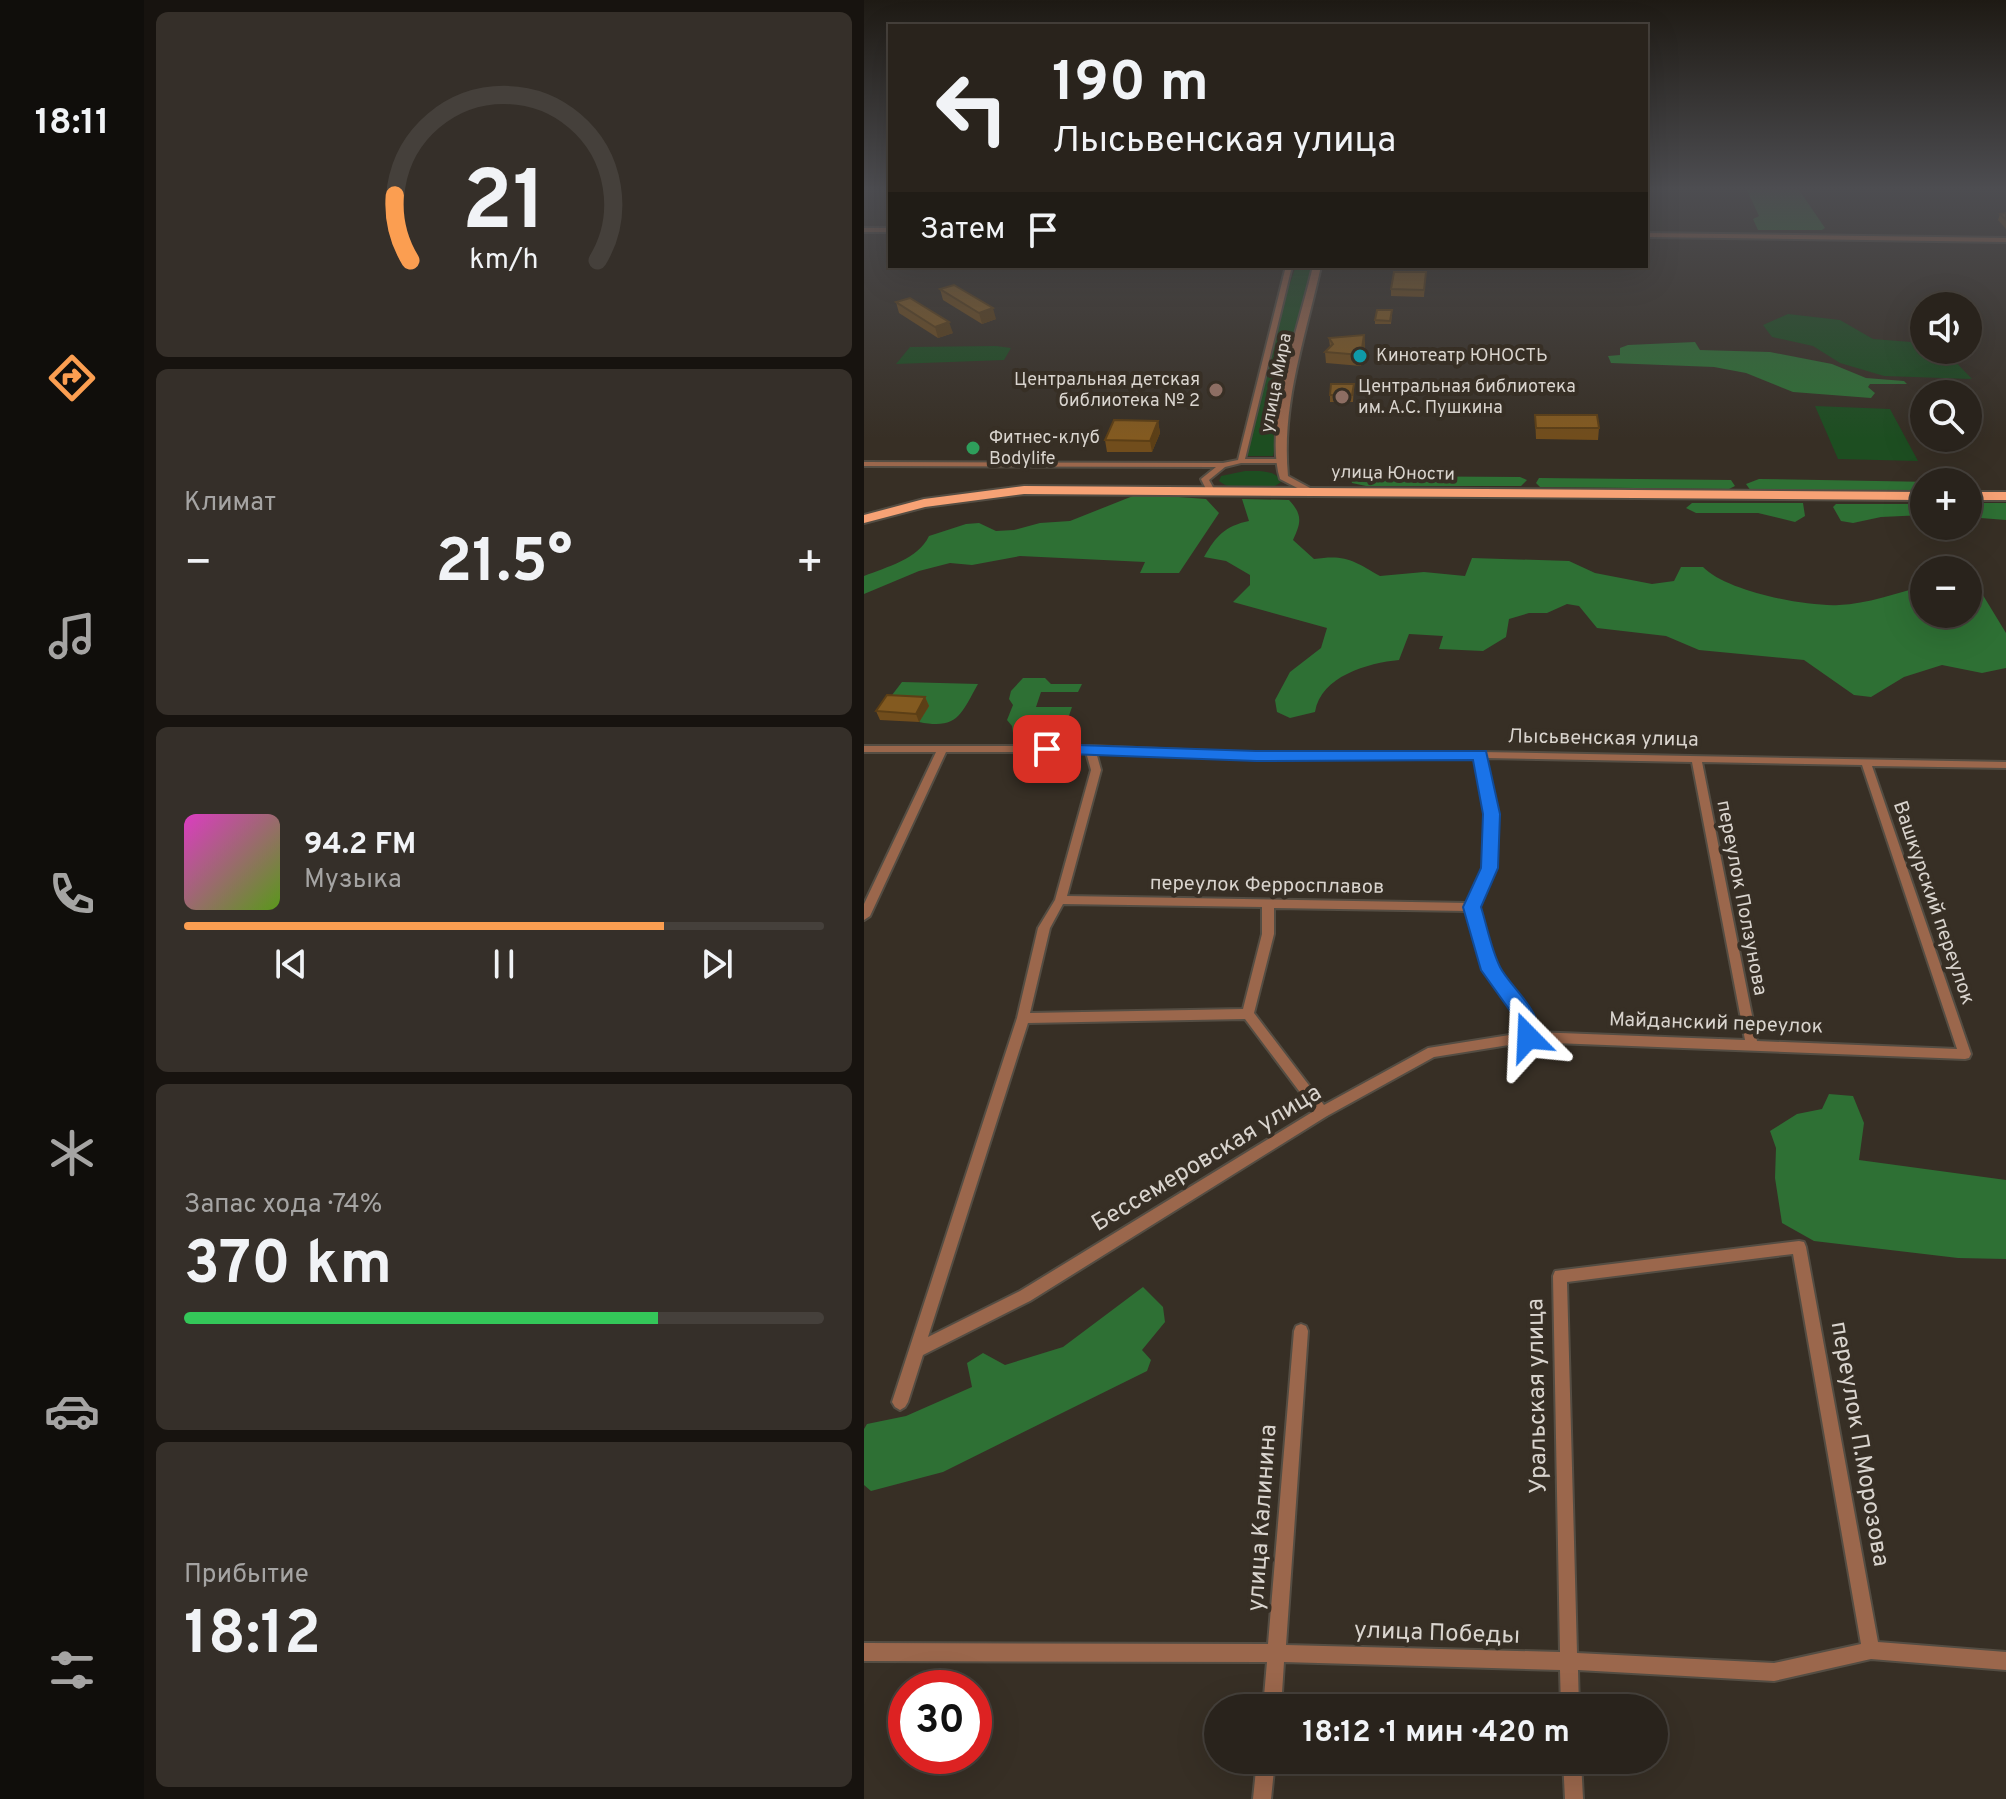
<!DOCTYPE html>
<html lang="ru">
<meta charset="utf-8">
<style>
:root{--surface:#29231c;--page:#352f29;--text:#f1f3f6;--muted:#a5a4a3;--line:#45403b;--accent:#fb9e51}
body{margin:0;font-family:Overpass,sans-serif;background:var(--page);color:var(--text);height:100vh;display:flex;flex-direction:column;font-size:30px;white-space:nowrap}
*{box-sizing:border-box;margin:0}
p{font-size:26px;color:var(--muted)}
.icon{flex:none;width:44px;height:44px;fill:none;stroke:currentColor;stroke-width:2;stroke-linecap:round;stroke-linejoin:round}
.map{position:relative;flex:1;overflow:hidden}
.sheet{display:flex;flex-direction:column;gap:12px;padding:12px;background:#17130f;width:720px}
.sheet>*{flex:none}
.banner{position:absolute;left:24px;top:24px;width:760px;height:244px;border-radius:0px;box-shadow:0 8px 32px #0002,0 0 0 2px var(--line);background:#29231c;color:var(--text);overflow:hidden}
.fabs{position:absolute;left:1046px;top:292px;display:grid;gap:16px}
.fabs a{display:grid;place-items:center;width:72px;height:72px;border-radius:50%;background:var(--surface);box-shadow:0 8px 32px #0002,0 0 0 2px var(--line);font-size:40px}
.speed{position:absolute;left:24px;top:1670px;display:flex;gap:16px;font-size:40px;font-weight:700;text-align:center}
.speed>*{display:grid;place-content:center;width:104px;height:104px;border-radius:50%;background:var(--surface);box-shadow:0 8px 32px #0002,0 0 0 2px var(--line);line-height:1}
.speed .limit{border:12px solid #d22;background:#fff;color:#111}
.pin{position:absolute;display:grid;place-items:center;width:68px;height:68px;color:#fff;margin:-34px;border-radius:16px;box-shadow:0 4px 12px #0006}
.me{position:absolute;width:88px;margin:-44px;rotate:339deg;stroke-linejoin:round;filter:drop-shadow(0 0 6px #0008)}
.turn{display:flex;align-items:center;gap:28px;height:168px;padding:0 32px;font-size:36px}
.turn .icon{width:104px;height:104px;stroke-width:2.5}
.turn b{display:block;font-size:56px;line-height:68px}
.then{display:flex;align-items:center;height:76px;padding:0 32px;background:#0003;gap:16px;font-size:30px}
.big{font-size:60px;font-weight:700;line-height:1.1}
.sheet .tile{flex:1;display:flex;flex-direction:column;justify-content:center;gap:12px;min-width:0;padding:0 28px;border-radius:12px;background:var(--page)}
.sheet .dial{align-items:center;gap:0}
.dial svg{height:208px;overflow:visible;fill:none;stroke:var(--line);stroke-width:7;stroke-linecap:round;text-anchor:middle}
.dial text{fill:var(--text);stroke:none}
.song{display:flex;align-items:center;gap:24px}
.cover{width:96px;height:96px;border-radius:12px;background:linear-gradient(135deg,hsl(310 70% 55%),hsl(90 70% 35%))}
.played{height:8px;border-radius:4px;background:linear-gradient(90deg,var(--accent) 75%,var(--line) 75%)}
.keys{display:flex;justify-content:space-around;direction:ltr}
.heat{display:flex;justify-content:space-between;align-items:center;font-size:44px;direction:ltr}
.charge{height:12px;border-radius:6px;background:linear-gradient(90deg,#34c759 74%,var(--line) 0)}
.trip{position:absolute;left:340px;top:1694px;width:464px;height:80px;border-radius:40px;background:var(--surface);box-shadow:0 8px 32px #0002,0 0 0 2px var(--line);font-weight:700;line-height:80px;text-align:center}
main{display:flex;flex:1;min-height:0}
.dock{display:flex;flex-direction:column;width:144px;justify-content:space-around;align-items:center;background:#100e0b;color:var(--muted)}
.dock .icon{width:56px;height:56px}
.dock .on{color:var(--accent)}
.dock b{font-size:36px;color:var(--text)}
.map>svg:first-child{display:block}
</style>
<main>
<nav class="dock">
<b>18:11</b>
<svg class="icon on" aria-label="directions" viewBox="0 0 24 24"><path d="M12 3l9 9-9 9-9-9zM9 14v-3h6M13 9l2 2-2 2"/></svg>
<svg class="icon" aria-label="music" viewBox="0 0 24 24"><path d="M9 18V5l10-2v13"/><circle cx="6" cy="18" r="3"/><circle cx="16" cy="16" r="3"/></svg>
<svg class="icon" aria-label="phone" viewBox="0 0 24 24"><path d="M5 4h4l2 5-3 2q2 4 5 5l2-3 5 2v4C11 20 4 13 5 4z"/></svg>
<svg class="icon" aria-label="climate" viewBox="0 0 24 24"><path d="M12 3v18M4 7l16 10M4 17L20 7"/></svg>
<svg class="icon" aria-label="car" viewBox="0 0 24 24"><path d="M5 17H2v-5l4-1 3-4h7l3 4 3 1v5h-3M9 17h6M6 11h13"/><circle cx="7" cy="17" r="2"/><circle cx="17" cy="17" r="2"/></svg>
<svg class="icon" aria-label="filters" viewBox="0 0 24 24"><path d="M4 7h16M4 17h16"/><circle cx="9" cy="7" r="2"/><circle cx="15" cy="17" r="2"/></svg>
</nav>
<section class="sheet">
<div class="tile dial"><svg viewBox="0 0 100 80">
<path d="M14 69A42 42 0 1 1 86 69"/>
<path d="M14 69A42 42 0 0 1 8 44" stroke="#fb9e51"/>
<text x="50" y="56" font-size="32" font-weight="700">21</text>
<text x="50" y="72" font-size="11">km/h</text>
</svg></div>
<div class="tile"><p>Климат</p>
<div class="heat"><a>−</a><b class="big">21.5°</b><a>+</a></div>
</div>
<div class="tile">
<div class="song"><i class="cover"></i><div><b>94.2 FM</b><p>Музыка</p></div></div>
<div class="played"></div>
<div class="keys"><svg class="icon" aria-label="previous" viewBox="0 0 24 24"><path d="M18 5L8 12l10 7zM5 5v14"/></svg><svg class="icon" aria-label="pause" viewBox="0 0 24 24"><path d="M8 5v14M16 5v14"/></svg><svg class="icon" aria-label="next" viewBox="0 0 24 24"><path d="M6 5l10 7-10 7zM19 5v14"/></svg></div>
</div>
<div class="tile"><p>Запас хода · 74%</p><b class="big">370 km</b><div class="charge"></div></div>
<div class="tile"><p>Прибытие</p><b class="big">18:12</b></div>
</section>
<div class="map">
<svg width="1142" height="1799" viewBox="0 0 1142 1799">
<rect width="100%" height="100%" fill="#372f25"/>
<path fill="#1d4e21" d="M432,266H447L444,295L409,456H383L419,303Z
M924,314L976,320L1009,339L1060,343V350H1080L1108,379L1020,376L976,363L949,346L908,337L899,325Z
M132,346L147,348L140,360L32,364L46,347Z
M951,406L1026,409L1054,461L974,459Z
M381,471C394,471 412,469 417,482C402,495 370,493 355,481L357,476Z"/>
<path fill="#2e7034" d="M933,187L961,228L958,230H894L889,219L895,216L882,188Z
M831,342L836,350L906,352L968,364L1002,378L1040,381L1043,384H1006L1004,387L1011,393L1007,398L929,392L882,373L850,367L747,363L744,356L756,355V348L764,345Z
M499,476L656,477L663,480L657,486H502L488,483L487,479Z
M675,478L867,480L871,486L865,489L676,487L672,483Z
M895,479L1069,482H1060L1058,492L887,491L882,484Z
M274,494L342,499L355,513L315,573H276L281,562L156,556L108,565L86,563L55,571L0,594V576C23,567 54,559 65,536L102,524L115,523L132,531L150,530L176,523L206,521Z
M378,499L425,500C439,515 437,523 429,540L450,559C482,554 490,561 516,576L560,572L601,576L608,558L705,561L731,573L788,584L810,581L817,567H839C862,591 941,607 975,605C1003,604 1033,593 1060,586V614H1104V583L1114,587L1142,633V668L1118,673L1078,665L1040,677L1007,697L990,695L940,660L835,650L802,636L733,628L715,606L703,604L683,613H665L645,619L642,637L619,651L575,649L579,636L545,634L535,660C504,663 457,676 451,712L426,718L413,712L411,700L426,672L457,648L463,628L369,602L386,585V575L362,561L340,557C352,536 361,526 385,521Z
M828,503H939L941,516L931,522L894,513H832L822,508Z
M1104,503H1142V520L1104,517Z
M972,504H1060V515L1017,517L989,523L977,521L969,507Z
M159,678H181L187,684H218L214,692H177L172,707H208C198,735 202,743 170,743C161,743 158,745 150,740L148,726L143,720L149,705L145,699L147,691Z
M38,682L114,684C97,714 94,730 55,722L64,707L25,699Z
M965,1094L989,1096L1000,1123L995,1160L1142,1180V1259L1094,1258L950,1241L918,1223L911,1178L912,1148L906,1131L933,1114L958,1109Z
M279,1287L299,1307L301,1322L278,1350L287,1360L283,1371L79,1472L7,1491L0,1485V1429L3,1424L42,1416L108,1387L103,1363L119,1353L141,1365L199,1347Z"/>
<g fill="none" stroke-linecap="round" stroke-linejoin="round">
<g stroke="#544d43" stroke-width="4">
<path id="minor" d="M422,266H428L381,459H419V463H377L361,467L345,480L351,491L347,493L343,491L337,479L352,467L0,466V462L359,463L374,460Z
M0,746H226L392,753L616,752L1142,762V768L1008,766L1107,1054L1105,1058L1101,1059L664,1042L570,1057L463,1116L166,1301L59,1355L44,1402L41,1407L36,1410L31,1407L28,1402L153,1018L174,928L191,900L227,770L222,752H82L6,916L0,920V904L72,752H0ZM232,752L392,759L612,758L623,814L620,868L604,903L203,896L237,770ZM622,758L828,762L881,1040L670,1032L666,1014L632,968L614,907L630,868L633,814ZM838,762L998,765L1093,1049L893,1041ZM199,904L398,907V934L379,1009L166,1013L186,928ZM410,908L604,911L621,970L656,1018L658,1033L564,1048L460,1105L390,1013L410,934ZM381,1019L450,1111L156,1291L64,1337L164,1023Z
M935,1241L940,1242L942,1247L1014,1642L1142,1652V1670L1007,1659L910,1681L714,1670L715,1708H697L696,1670L420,1662L417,1708H399L403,1662L0,1661V1643L404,1644L430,1331L432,1326L437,1324L442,1326L444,1331L422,1645L696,1652L689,1276L691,1271ZM929,1254L997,1644L910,1663L713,1653L703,1282Z
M393,1760H411L407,1799H389Z
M699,1760H717L719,1799H701Z"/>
</g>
<g stroke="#544d43" stroke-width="4">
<path id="tertiary" d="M0,228H26V232H0Z
M782,233L1142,238V242L782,237Z
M449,266H457C442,335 417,404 424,476L448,489L450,491L445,494L416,479C399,424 436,323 449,266Z"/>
</g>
<g stroke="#544d43" stroke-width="4">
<path id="primary" d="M160,486L1060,492V500L160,494L61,507L0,523V515L60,499Z
M1104,492H1142V500H1104Z"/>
</g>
<use href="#minor" fill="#9b674c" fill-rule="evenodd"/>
<use href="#tertiary" fill="#9b674c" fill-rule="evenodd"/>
<use href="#primary" fill="#f7a275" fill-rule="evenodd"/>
</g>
<path fill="#714d1c" d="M1142,213V229L1134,220L1136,214Z
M562,272L560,297L527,296V289Z
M76,289L132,319L118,324L79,300Z
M32,302L89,333L74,338L35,313Z
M528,314L527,324H511V320Z
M500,335L501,346L497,366L462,363L461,352L466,347L465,338Z
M490,384L489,402H466V395Z
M671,415L735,428L734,440L672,439Z
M294,421L296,433L288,452H243L241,440Z
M61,697L65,706L55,722L16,720L12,711Z"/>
<path fill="#5c3f16" d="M129,308L132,319L118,324L115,313Z
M85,322L89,333L74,338L71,327Z
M500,335L501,346L497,366V355Z
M294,421L296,433L288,452L286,441Z
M61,697L65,706L55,722L52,714Z"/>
<path fill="#835a20" stroke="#5c3f16" stroke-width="2" d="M1142,213V220L1136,214Z
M530,272H562L560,290L527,289Z
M90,285L129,308L115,313L76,289Z
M46,298L85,322L71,327L32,302Z
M513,310H528L526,321L511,320Z
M500,335L497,355L461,352L469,344L465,338Z
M467,384H490L488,395H466Z
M671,415H733L735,428H672Z
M250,420L294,421L286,441L241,440Z
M23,695L61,697L52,714L12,711Z"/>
<linearGradient id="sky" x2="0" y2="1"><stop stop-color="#1e1a14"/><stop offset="0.43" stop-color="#4d4d51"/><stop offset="1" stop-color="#4d4d51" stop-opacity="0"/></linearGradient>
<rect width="1142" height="439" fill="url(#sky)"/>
<path fill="#1a73e8" stroke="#114b97" stroke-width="2" d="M183,744L392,751H622L636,814L634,868L617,907C623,926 627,949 636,967C647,989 685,1015 671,1043H657L652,1019L617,970L599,907L617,868L619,814L609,760L392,761L178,753V745Z"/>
<circle fill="#0f9aa8" stroke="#372f25" stroke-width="3" cx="496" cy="356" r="8"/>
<g fill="#8d6e63" stroke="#372f25" stroke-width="3">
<circle cx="352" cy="390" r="8"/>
<circle cx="478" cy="397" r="8"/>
</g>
<circle fill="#2e9e5b" stroke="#372f25" stroke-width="3" cx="109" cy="448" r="8"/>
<g text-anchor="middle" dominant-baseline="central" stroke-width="8" stroke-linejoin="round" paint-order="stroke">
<g font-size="18" fill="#d9d4ce" stroke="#372f25" text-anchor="start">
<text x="512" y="356">Кинотеатр ЮНОСТЬ</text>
<text x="336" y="380" text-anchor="end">Центральная детская<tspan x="336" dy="21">библиотека № 2</tspan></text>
<text x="494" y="387">Центральная библиотека<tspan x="494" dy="21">им. А.С. Пушкина</tspan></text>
<text x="125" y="438">Фитнес-клуб<tspan x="125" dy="21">Bodylife</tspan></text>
</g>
<g font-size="18" fill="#d9d4ce" stroke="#372f25">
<text transform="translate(413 383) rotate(-79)">улица Мира</text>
<text transform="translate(529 474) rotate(1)">улица Юности</text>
</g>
<g font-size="20" fill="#d9d4ce" stroke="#372f25">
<text transform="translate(739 739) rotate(1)">Лысьвенская улица</text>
<text transform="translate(403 886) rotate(1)">переулок Ферросплавов</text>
<text transform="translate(877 898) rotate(79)">переулок Ползунова</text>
<text transform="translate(1069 903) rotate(71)">Вашкурский переулок</text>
<text transform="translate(852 1024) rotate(2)">Майданский переулок</text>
</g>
<g font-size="24" fill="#d9d4ce" stroke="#372f25">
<text transform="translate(343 1159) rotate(-31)">Бессемеровская улица</text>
<text transform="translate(674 1396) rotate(-91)">Уральская улица</text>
<text transform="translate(995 1444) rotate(80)">переулок П.Морозова</text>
<text transform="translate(399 1518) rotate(-86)">улица Калинина</text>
<text transform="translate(573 1634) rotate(2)">улица Победы</text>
</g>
</g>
</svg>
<div class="fabs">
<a><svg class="icon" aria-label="sound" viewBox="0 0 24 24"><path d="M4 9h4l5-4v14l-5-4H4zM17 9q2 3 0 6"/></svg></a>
<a><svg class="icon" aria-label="search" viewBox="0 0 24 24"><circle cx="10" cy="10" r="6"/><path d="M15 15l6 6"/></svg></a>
<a>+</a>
<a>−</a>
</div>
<div class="speed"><div class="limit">30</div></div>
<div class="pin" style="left:183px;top:749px;background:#d93025"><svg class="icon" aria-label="arrive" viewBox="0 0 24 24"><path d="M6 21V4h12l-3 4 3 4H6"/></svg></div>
<svg class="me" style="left:664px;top:1037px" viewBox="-20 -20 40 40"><path d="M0-17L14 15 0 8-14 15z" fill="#1a73e8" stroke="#fff" stroke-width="4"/></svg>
<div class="trip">18:12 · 1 мин · 420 m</div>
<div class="banner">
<div class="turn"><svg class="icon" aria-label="left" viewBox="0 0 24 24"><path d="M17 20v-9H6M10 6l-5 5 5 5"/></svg><div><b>190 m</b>Лысьвенская улица</div></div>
<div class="then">Затем<svg class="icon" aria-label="arrive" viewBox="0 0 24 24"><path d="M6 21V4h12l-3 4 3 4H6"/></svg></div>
</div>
</div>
</main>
